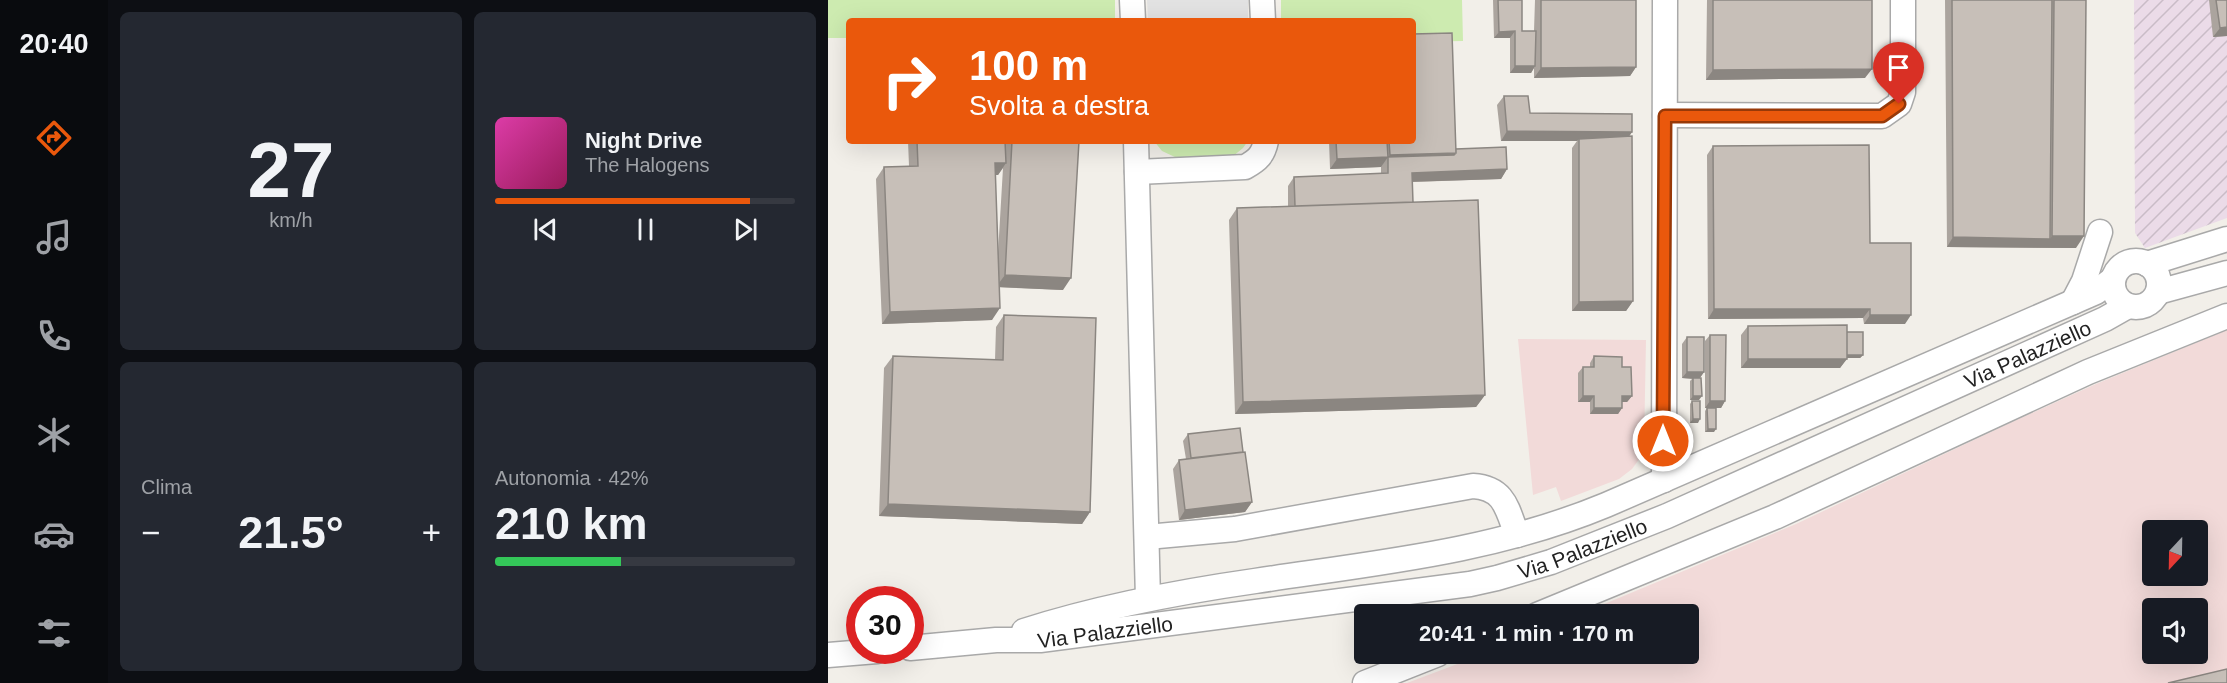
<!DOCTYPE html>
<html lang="it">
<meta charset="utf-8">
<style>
:root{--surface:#171b24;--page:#242831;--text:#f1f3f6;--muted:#9ea1a6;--line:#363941;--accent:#ea580c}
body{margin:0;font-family:Helvetica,sans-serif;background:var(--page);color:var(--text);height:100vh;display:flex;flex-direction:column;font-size:22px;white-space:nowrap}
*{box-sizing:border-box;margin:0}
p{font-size:20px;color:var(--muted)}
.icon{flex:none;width:33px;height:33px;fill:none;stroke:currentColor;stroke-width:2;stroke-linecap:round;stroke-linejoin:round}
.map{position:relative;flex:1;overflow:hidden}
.drawer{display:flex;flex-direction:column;gap:12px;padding:12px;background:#0d0f14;width:720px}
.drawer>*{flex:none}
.top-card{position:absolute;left:18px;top:18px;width:570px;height:126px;border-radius:6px;box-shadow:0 6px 24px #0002;background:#ea580c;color:#fff;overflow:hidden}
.needle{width:39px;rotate:202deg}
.fabs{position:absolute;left:1314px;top:520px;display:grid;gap:12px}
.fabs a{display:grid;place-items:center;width:66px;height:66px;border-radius:6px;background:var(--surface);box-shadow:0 6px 24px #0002;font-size:30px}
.speed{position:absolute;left:18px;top:586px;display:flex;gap:12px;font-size:30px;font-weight:700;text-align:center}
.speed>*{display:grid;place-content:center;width:78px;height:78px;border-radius:50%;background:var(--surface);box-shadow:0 6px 24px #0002;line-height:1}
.speed .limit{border:9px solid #d22;background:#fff;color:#111}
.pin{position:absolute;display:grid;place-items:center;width:51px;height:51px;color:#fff;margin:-62px -26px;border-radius:50% 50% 50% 0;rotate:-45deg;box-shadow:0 0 6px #0007}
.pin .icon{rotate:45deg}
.me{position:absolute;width:66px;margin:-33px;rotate:0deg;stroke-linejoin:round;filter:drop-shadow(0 0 4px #0008)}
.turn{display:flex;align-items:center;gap:21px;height:126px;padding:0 24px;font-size:27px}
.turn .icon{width:78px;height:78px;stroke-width:2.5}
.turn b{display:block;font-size:42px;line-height:51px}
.big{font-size:45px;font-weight:700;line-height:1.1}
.drawer .card{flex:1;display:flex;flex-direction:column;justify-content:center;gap:9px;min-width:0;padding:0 21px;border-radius:9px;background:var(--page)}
.drawer .dial{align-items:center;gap:0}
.dial b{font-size:78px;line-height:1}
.song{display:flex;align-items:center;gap:18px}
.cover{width:72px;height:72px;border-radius:9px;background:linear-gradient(135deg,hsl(320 70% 55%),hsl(330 70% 35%))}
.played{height:6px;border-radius:3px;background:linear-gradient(90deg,var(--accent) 85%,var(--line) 85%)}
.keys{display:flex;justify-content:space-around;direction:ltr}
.heat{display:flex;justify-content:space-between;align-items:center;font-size:33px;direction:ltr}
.charge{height:9px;border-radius:4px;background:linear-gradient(90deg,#34c759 42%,var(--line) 0)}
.drawer .tiles{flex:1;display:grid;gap:12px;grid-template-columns:repeat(2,1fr)}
.trip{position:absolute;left:526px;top:604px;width:345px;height:60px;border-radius:6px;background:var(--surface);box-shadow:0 6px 24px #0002;font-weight:700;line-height:60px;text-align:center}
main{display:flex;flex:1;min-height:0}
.menu{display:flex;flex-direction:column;width:108px;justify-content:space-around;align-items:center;background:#090b0e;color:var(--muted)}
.menu .icon{width:42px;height:42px}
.menu .active{color:var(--accent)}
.menu b{font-size:27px;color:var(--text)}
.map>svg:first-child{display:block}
</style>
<main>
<nav class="menu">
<b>20:40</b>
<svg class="icon active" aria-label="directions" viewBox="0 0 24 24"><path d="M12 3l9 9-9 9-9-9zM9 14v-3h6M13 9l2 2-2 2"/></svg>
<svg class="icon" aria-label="music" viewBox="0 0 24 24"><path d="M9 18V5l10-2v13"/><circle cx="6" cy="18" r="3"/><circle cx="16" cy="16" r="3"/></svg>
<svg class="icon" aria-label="phone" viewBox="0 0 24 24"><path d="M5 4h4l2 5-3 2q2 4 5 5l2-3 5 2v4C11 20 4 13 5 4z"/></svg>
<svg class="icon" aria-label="climate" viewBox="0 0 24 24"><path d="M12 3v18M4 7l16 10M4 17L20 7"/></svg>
<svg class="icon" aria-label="car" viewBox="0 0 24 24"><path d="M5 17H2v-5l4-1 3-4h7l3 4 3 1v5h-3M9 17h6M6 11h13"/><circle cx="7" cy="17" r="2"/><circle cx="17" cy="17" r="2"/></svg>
<svg class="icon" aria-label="filters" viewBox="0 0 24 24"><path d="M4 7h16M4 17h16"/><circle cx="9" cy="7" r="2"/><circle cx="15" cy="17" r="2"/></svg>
</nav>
<section class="drawer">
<div class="tiles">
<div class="card dial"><b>27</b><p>km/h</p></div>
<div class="card">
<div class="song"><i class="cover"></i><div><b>Night Drive</b><p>The Halogens</p></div></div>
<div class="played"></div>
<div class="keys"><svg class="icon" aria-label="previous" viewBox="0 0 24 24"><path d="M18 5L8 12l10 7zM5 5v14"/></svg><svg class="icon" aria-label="pause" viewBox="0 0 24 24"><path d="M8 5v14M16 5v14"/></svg><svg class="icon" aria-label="next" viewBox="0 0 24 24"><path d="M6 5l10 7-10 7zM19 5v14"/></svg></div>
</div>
<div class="card"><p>Clima</p>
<div class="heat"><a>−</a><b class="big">21.5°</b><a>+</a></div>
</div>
<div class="card"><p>Autonomia · 42%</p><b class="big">210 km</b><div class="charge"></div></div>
</div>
</section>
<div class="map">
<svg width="1399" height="683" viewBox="0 0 1399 683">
<defs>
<pattern id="industrial-furrows" width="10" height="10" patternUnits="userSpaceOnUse" patternTransform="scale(1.5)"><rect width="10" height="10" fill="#ebdbe8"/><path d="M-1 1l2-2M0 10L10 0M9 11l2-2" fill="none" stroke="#c9bcc7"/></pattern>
</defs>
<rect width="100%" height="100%" fill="#f2efe9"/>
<path fill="#f2dad9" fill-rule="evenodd" d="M1399,330V683H579L656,654H861V615H750L968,524L1184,422L1268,384ZM1324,531H1370V576H1324ZM1324,609H1370V654H1324Z
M690,339L818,340L816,446H813L812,458L804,469L791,479L733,501L728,487L705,495Z"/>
<path fill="url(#industrial-furrows)" d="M1306,0H1399V218L1317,248L1307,233Z"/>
<path fill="#cdebb0" d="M0,0H287V21H21V38H0Z
M453,0H634L635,41L585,42V21H453Z
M326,141H420L415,148L404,157L349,158L334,151Z"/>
<path fill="#e2e2e2" d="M319,0H420V21H320Z"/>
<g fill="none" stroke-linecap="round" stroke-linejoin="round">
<g stroke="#a9a9a9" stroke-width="27">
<g id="minor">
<path d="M304,0L305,21"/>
<path d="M434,0L435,21"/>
<path d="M837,115L1054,116L1071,104L1075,92V0"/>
<path d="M308,141L320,599"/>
<path d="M309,172L417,167C430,160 435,155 438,141"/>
<circle cx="1308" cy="284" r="23"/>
<path d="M1319,264L1399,239"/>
<path d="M1330,292L1399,273"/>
<path d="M1245,302L1256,281L1272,232"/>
<path d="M836,480L837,0"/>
<path d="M319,537L407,529L645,486C677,488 679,509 689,535"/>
<path d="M709,615L947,517L1260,372L1399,316"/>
<path d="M196,631C271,607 350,592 427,581C547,563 665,552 778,505L1245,302L1268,292L1285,279"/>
<path id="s1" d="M82,648L168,640H212L642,584L669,578L723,562L839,516L1277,319L1300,306"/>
<path d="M0,655L49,651"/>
<path d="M537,683L610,654"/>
</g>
</g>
<use href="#minor" stroke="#fff" stroke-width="24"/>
</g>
<path fill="#aba49e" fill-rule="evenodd" d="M665,0H694V31H706L707,0H808V67L802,76L706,78V68L703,73H682V38H666Z
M879,0H1044L1037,78L878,80Z
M1117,0H1258L1248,248L1119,247Z
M1381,0H1399V36L1385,37Z
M676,96L702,113L804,132L801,136L805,301L798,311H744V148L749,141H673L669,105Z
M80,141H251L235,290L171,287L164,320L54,324L48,179L56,167L81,166ZM175,168L170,253L167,175H170Z
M501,141H585L628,149L679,169L673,179L584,182L585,202L657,395L648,407L407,414L401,220L409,208L460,206V186L466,177L553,174V167L502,169Z
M885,146L1042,243L1077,324H1036L1035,318L880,319L879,155Z
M176,315L262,512L254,524L51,516L56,368L65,356L167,360L168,327Z
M920,326L1019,332L1035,355L1032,358H1019L1012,368H913V335Z
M882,335L897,401L893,408H888L886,432H877V411L879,408H877V341Z
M859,337L876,372L872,378L871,400H862V381L864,379L854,378V344Z
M766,356L794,367L804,396L799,402H794V408L790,414H762V402H750V373L755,367H762V363Z
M864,401L870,423H862V404Z
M360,434L415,452L424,502L417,512L351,520L345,469L351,460L358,459L355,441Z"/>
<path fill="#8b8681" d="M1399,27V36L1385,37L1392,28Z
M687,31L682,38H666L671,32Z
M687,66H707L703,73H682Z
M808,67L802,76L706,78L713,68Z
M1044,69L1037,78L878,80L885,70Z
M679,131L804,132L798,141L751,139L749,141H673Z
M628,153L620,165L560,157L562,155Z
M560,157L553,167L502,169L509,159Z
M167,163H178L170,175H158Z
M679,169L673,179L577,182L584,173Z
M1224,236H1256L1248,248L1119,247L1125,237L1222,239Z
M177,275L243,278L235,290L168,287Z
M805,301L798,311H744L751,302Z
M172,308L164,320L54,324L62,312Z
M886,309H1042L1035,318L880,319Z
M1042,315H1083L1077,324H1036Z
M1015,355H1035L1032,358H1012Z
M920,359H1019L1012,368H913Z
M859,372H876L871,379L854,378Z
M657,395L648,407L407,414L415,402Z
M755,396H766L762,402H750Z
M794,396H804L799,402H790Z
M865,396H874L871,400H862Z
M882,401H897L893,408H877Z
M766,408H794L790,414H762Z
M865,419H872L870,423H862Z
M880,429H888L886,432H877Z
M424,502L417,512L351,520L357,510Z
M60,504L262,512L254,524L51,516Z"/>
<path fill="#c7bfb8" stroke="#8b8681" stroke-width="1.5" d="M670,0H694V31H708L707,66H687V31L671,32Z
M713,0H808V67L713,68Z
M885,0H1044V69L885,70Z
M1124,0H1224L1222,239L1125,237Z
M1226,0H1258L1256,236H1224Z
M1388,0H1399V27L1392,28Z
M624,33L628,153L562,155L561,141H585V34Z
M676,96H700L702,113L804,114V132L679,131Z
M804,136L805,301L751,302V139Z
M89,141H177L178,163H167L172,308L62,312L56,167L90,166Z
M184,141H251L243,278L177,275Z
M508,141H559L560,157L626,155L628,153V149L678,147L679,169L584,173L585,202L467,206L466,177L560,173V157L509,159Z
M1041,145L1042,243H1083V315H1042V309H886L885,146Z
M650,200L657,395L415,402L409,208Z
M176,315L268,318L262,512L60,504L65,356L175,360Z
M1019,325V359H920V326Z
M1019,332H1035V355H1019Z
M882,335H898L897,401H882Z
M859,337H876V372H859Z
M766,356L794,357V367H803L804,396H794V408H766V396H755V367H766Z
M865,378H873L874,396H865Z
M864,401H872V419H865Z
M879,408H888V429H880Z
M412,428L415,452L363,458L360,434Z
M417,452L424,502L357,510L351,460Z
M1399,669V683H1340Z"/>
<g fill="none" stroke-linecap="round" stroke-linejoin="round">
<g stroke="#983908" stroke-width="15">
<path id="route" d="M835,441L837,116H1054L1071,104"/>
</g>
<use href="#route" stroke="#ea580c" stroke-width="10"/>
</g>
<g text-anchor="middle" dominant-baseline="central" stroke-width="6" stroke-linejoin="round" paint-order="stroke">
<g font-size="21" fill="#222" stroke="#fff">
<text stroke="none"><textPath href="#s1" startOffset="1168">Via Palazziello</textPath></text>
<text stroke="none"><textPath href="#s1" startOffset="682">Via Palazziello</textPath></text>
<text stroke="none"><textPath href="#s1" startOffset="196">Via Palazziello</textPath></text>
</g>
</g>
</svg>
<div class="fabs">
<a><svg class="needle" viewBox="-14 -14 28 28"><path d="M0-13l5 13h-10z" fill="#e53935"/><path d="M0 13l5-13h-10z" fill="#9ea1a6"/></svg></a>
<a><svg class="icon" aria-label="sound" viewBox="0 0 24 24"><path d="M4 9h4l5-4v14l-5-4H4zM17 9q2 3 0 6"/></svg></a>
</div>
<div class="speed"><div class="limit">30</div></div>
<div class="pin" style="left:1071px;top:104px;background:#d93025"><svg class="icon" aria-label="arrive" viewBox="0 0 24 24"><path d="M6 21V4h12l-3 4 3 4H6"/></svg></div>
<svg class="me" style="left:835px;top:441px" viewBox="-20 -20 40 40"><circle r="17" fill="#ea580c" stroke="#fff" stroke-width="3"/><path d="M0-11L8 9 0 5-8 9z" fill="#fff"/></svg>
<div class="trip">20:41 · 1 min · 170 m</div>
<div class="top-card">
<div class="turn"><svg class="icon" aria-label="right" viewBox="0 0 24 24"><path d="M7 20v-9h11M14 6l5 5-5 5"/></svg><div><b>100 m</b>Svolta a destra</div></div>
</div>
</div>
</main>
